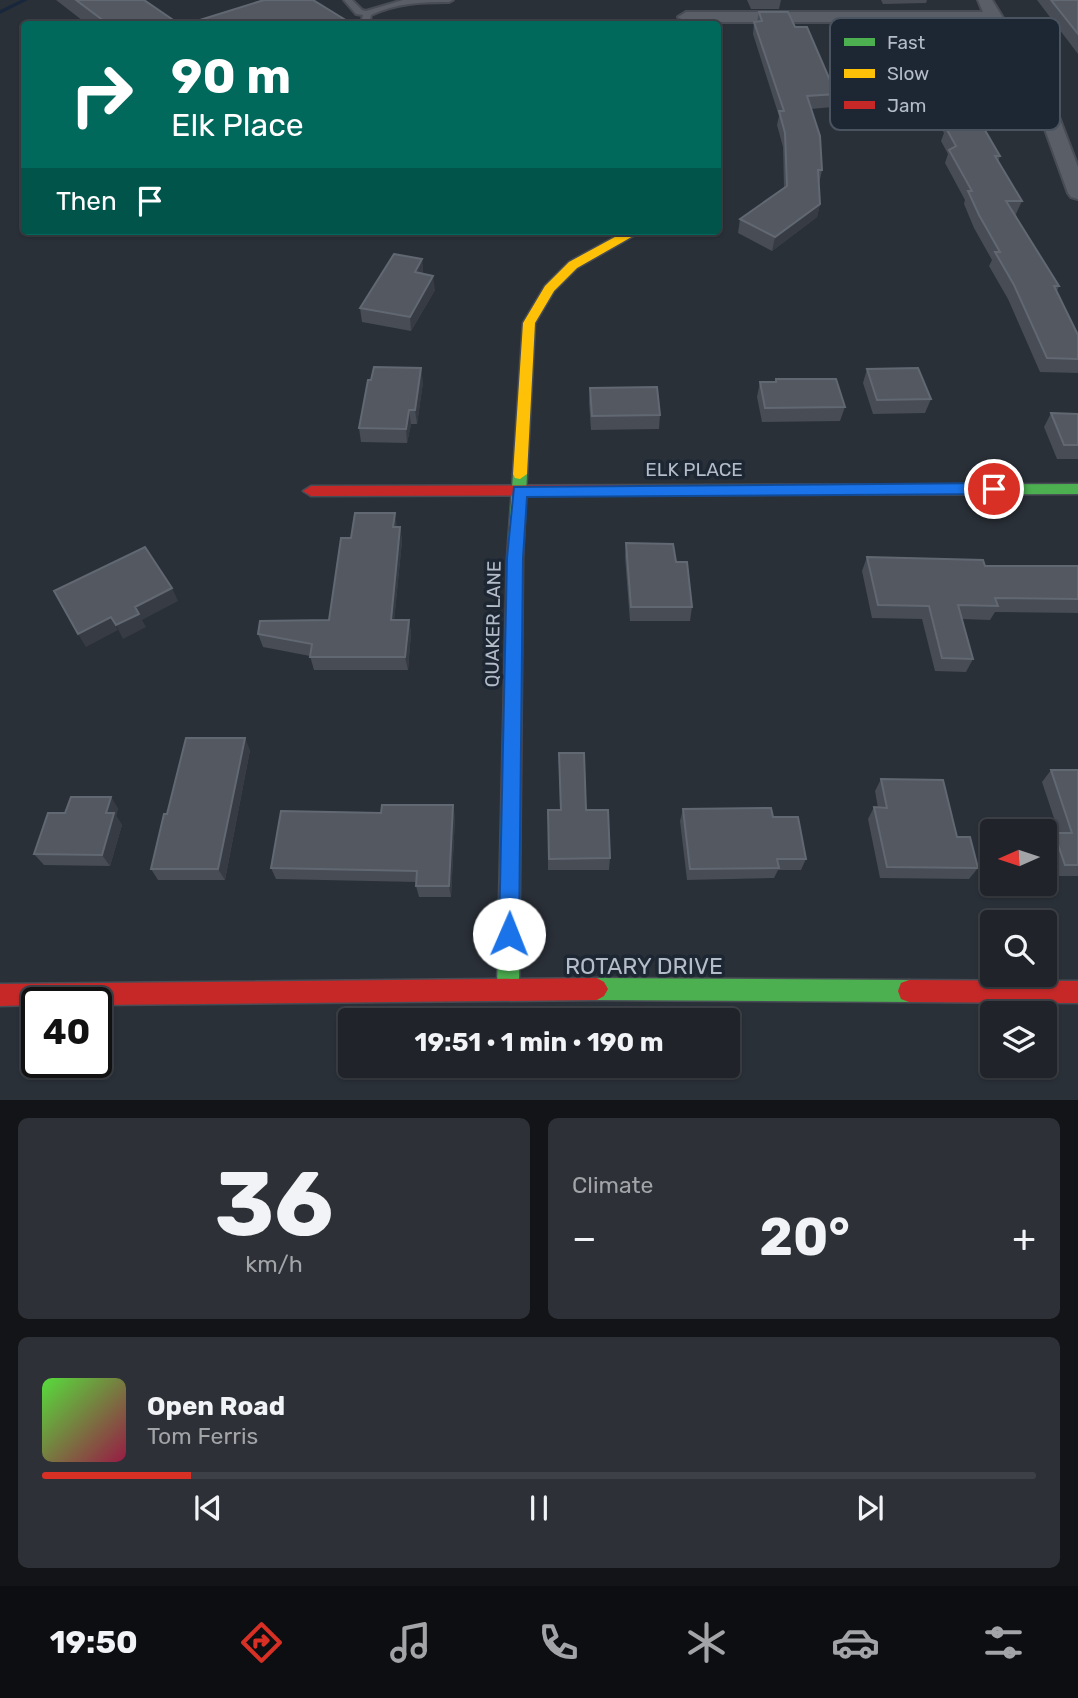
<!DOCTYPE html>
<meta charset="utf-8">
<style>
:root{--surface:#20242a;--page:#2d3036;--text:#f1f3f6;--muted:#a2a4a8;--line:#3d4147;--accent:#d93025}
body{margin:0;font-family:Rubik,sans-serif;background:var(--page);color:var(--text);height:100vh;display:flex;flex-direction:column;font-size:26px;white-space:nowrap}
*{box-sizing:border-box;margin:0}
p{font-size:23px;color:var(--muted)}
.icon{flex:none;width:38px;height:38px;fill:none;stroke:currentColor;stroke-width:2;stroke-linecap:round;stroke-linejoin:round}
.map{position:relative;height:1100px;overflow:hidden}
.side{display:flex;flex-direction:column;gap:18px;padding:18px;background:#121417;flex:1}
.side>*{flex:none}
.top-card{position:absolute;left:21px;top:21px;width:700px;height:214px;border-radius:7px;box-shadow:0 2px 5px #0004,0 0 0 2px var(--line);background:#00695c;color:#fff;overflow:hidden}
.needle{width:46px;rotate:267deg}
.tools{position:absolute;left:980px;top:819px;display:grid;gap:14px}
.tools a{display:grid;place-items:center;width:77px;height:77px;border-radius:7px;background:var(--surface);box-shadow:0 2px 5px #0004,0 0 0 2px var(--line);font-size:35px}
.speed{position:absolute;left:21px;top:987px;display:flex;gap:14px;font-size:35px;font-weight:700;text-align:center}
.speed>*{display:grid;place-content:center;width:91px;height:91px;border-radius:50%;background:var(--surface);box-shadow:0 2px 5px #0004,0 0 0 2px var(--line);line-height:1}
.speed .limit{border:4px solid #111;border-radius:10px;background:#fff;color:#111}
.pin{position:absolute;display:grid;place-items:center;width:60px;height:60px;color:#fff;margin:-30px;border:4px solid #fff;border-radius:50%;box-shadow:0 2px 7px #0007}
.me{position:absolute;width:77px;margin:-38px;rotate:1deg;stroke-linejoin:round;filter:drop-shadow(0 0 5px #0008)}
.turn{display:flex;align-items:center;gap:24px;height:147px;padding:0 35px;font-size:32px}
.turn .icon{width:91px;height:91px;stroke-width:2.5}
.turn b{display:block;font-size:49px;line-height:60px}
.then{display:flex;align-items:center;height:66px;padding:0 35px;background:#0003;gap:14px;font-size:26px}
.big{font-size:52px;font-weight:700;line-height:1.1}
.side .widget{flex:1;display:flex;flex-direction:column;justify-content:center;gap:10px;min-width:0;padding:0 24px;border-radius:10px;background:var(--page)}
.side .dial{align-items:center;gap:0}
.dial b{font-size:91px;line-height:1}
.song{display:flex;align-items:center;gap:21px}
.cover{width:84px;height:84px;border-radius:10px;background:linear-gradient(135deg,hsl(110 70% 55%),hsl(340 70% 35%))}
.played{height:7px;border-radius:4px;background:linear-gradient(90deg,var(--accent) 15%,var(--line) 15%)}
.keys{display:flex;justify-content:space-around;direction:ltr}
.heat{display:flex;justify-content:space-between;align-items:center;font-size:38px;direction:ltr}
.side .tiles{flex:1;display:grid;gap:18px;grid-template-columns:1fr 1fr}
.widget:last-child{grid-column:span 2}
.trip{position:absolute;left:338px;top:1008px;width:402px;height:70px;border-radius:7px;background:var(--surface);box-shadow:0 2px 5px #0004,0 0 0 2px var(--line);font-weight:700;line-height:70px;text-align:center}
.tabs{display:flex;height:112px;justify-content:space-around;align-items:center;background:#0d0e11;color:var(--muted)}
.tabs .icon{width:49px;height:49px}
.tabs .selected{color:var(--accent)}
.tabs b{font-size:32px;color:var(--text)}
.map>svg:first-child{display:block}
</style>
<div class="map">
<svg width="1078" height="1100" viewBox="0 0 1078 1100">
<rect width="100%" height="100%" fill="#2a3038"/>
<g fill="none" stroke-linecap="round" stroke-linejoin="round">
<path fill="#19273c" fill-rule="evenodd" d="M21,0H28L0,14V10Z"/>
<g stroke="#484c55" stroke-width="4">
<path id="lane" d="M344,0H352L362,10L366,11L403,0H453L449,2C422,2 396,3 371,15L369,24H361L363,15L356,14Z"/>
</g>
<g stroke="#484c55" stroke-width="4">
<path id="street" d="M978,0H992L1051,96L1078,167V199L1071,197L1068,193L1033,96L989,22H686L678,17L686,12H983Z"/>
</g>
<g stroke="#484c55" stroke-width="3">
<path id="fast" d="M520,469L527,474L523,558L519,988L515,995L508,999L501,995L497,988L507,558L513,474Z
M1078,484V494L706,495L698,490L706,485Z
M597,978L909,980L917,983L920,991L917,999L909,1002L597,1000L590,996L586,989L590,982Z"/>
</g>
<g stroke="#484c55" stroke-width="3">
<path id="slow" d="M626,231H642L577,268L554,291L535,323L527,474L520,479L515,478L513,474L523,323L545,286L569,262Z"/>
</g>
<g stroke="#484c55" stroke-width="3">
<path id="jam" d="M706,485L714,490L706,495L311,496L303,491L311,486Z
M597,978L604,982L608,989L604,996L597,1000L96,1005L37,1003V1005L0,1006V984Z
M909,980L1078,981V1003L909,1002L901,999L898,991L901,983Z"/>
</g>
<use href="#lane" fill="#5a5e66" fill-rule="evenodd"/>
<use href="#street" fill="#5a5e66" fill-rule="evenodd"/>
<use href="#fast" fill="#4caf50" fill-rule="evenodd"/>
<use href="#slow" fill="#ffc107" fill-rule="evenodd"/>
<use href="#jam" fill="#c62828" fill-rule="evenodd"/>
</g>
<path fill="#474c55" d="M56,0H144L179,24H87Z
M747,0H781L779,9H751Z
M881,0H927L926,3L883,4Z
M1037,0H1078V54Z
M759,12L795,27L836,94L833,107L811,109L822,170L819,184L820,204L817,217L772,251L738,233L740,219L784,188L783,147L777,125L779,116L753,34L754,22H757Z
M927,51L990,101L986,114H976L1000,156L998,162L1022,201L1016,214H1015L1059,286L1057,291L1078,335V373L1040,372L1008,299L989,266L992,260L974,228L964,204L965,200L945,163L948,154L941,141L944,133L928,105L932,92H934L921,69L924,56H926Z
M422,259L423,274L435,290L411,331L362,322L360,308Z
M867,369L931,399L925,413L873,414L863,383Z
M776,379L845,407L840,421L762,422L757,397L760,382H775Z
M423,382L417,424H411L407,443L361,442L359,428Z
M590,388L660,415L659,429L591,430L589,402Z
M1051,413L1078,414V459H1057L1044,427Z
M397,527H400L402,541L394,620H409L411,633L408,670H314L310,656L263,647L258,634L329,620L351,538Z
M626,543L676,562L692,607L690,621H630L625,557Z
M867,557L985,566H1078V613L995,612L990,620L962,619L973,659L966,672L935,671L922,619L872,618L862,571Z
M250,750L225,880H158L151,869L167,814Z
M559,753L610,858L609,870H548V810H560Z
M1051,770H1078V876H1055L1045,844L1054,833H1059L1042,782Z
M881,779L957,837L978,868L969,879L880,878L868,819L874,807L878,808L875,791Z
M118,808L116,816L122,825L110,866L44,865L34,854L65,813Z
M683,809L773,817L806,859L801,870H778L774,878L687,880L680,821Z
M455,817L451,897H419L416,886L417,882L276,879L271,868Z"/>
<path fill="#373c44" d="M820,204L817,217L772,251L775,237Z
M422,259L423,273L416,286L415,272Z
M433,276L435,290L411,331L410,317Z
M421,368L423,382L417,424L415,410Z
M409,410L411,424L407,443L406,429Z
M395,513L397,527L395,541L393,527Z
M400,527L402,541L393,633L391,620Z
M172,588L178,601L142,620L146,627L123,639L116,625L135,607Z
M111,617L118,630L86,647L78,634Z
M409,620L411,633L408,670L405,657Z
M245,738L250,750L225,880L218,869Z
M111,797L118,808L116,816L122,825L110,866L102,855L106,813Z
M453,805L455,817L451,897L449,886Z"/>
<path fill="#535861" stroke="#626872" stroke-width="2" d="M76,0H144L179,24H108Z
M264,0H313L352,24H187Z
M1051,0H1078V34Z
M759,12H788L795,27H807L836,94L807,96L820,136L822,170H818L820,204L775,237L740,219L787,186L785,133L779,111H784L754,22L762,21Z
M958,50L990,101H968L1000,156H995L1022,201H1006L1059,286H1054L1078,335V359L1047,358L1014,285L995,252H1000L979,215L968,191H972L949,150L956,146L946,128H952L932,92L946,91L924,56H930L927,51Z
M394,254L422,259L415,272L433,276L410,317L360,308Z
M374,367L421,368L415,410H409L406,429L359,428L368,380H371Z
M918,368L931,399L877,400L867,369Z
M776,379H836L845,407L765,408L760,382H776Z
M657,387L660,415L592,416L590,388Z
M1051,413L1078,414V445H1064Z
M355,513H395L393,527H400L391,620H409L405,657H310L312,644L258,634L260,621L329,620L341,538H351Z
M626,543L673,544L676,562H687L692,607H631Z
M145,547L172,588L135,607L139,614L116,625L111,617L78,634L54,591Z
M867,557L983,560L985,566H1078V599L995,598L998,606L958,605L973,659L942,658L929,606L878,605Z
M186,738H245L218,869H151L164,814H167Z
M559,753H584L586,810H608L610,858L549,859L548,810H561Z
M1051,770H1078V865H1065L1054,833H1072Z
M881,779L943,780L957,837H970L978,868L887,867L874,807L887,808Z
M71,797H111L106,813H114L102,855L34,854L48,813H65Z
M382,805H453L449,886H416L417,871L271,868L281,811L381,813Z
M771,808L773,817H798L806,859H777L779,868L690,869L683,809Z"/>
<path fill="#1a73e8" stroke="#114b97" stroke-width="2" d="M994,483L1002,489L994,494L527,497L523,558L519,934L516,941L509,944L502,941L499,934L507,558L514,487Z"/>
<g text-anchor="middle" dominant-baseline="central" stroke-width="7" stroke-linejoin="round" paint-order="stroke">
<g font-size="19" fill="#b4bcc9" stroke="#1d2633">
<text x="694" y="469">ELK PLACE</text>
<text transform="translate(493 624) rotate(-89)">QUAKER LANE</text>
</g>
<g font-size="23" fill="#b4bcc9" stroke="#1d2633">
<text x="644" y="966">ROTARY DRIVE</text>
</g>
</g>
<rect x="830" y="18" width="230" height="112" rx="10" fill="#1d2633" stroke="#4a5360" stroke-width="2"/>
<rect x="844" y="38" width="31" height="8" fill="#4caf50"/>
<rect x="844" y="69" width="31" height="9" fill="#ffc107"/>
<rect x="844" y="101" width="31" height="8" fill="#c62828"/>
<g font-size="19" fill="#b4bcc9">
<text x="887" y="49">Fast</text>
<text x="887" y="80">Slow</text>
<text x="887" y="112">Jam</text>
</g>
</svg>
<div class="tools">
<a><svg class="needle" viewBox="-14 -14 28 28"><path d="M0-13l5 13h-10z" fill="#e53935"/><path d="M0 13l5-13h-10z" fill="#a2a4a8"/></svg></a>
<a><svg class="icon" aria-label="search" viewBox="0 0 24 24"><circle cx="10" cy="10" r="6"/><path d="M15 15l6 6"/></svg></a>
<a><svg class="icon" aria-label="layers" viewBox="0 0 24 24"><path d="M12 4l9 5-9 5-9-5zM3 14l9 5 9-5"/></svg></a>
</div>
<div class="speed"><div class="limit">40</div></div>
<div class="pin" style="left:994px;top:489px;background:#d93025"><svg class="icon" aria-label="arrive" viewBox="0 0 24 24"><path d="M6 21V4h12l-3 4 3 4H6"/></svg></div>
<svg class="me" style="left:509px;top:934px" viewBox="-20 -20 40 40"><circle r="19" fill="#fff"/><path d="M0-13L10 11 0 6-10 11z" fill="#1a73e8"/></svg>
<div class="trip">19:51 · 1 min · 190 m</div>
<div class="top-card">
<div class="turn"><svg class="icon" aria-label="right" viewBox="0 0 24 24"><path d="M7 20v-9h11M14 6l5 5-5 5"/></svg><div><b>90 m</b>Elk Place</div></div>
<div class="then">Then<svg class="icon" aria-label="arrive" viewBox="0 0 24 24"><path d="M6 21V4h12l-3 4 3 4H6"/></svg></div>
</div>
</div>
<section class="side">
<div class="tiles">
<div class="widget dial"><b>36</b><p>km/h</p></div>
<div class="widget"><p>Climate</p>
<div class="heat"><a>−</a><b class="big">20°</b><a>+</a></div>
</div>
<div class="widget">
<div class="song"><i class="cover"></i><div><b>Open Road</b><p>Tom Ferris</p></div></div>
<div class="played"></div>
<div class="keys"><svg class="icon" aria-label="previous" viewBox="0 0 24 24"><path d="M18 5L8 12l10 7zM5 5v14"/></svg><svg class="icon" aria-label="pause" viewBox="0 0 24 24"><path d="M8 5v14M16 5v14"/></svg><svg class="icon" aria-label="next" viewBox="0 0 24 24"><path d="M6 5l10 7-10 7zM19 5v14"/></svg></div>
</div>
</div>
</section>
<nav class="tabs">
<b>19:50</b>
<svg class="icon selected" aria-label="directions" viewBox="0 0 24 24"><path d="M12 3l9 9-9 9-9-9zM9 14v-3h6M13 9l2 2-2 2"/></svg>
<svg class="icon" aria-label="music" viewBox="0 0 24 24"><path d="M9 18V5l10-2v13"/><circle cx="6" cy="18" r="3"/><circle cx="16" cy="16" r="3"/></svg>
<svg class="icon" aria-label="phone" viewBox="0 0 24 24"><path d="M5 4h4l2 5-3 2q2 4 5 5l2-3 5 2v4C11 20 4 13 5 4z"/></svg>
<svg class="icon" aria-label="climate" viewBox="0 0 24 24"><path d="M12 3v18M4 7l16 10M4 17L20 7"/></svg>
<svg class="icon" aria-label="car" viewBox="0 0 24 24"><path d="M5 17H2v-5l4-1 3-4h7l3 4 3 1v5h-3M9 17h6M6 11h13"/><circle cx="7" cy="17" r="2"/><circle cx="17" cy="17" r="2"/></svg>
<svg class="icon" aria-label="filters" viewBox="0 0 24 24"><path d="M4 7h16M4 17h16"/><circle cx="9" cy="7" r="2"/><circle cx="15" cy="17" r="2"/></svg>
</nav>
